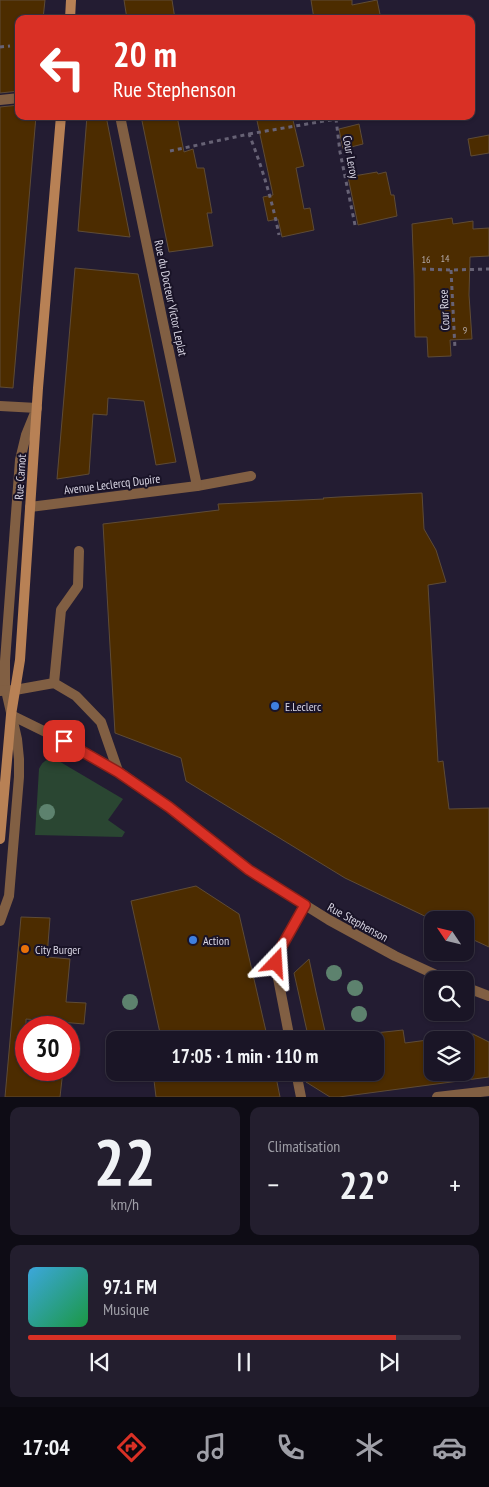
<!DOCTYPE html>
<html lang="fr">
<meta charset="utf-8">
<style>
:root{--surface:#1a1526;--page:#231e2e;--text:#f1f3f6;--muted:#9f9fa7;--line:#383443;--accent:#d93025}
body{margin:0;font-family:"PT Sans Narrow",sans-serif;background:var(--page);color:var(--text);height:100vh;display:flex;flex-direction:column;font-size:19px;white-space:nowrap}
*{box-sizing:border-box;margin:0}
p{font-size:16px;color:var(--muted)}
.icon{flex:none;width:28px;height:28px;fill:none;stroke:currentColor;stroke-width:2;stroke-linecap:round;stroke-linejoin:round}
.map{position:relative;height:1097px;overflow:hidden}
.sheet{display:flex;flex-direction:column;gap:10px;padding:10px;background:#0e0c15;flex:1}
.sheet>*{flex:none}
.banner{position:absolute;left:15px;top:15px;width:460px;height:105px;border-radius:10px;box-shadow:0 1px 4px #0004,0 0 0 1px var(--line);background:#d93025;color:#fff;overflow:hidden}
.needle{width:32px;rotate:305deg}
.tools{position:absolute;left:424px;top:911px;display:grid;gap:10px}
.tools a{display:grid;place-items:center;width:50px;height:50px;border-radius:10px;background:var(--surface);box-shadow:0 1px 4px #0004,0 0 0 1px var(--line);font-size:25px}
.speed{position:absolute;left:15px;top:1016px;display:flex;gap:10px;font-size:25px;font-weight:700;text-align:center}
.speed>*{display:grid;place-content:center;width:65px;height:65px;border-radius:50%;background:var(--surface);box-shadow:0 1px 4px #0004,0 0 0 1px var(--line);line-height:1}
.speed .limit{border:8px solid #d22;background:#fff;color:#111}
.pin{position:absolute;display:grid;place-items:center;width:42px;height:42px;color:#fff;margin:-21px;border-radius:10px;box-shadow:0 2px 8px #0006}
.me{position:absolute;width:55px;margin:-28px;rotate:20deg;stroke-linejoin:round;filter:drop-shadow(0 0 4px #0008)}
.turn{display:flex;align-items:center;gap:18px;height:105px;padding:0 15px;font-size:22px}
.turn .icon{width:65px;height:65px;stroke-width:2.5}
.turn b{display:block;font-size:35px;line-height:42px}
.big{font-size:38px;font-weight:700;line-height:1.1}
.sheet .card{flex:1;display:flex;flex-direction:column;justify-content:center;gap:8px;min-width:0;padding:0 18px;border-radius:10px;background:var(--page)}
.sheet .dial{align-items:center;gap:0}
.dial b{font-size:65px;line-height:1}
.song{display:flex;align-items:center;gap:15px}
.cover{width:60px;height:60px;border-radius:8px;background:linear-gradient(135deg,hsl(200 70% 55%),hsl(140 70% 35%))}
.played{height:5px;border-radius:2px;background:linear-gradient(90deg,var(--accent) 85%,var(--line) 85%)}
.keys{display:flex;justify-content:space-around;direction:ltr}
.heat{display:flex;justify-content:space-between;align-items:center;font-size:28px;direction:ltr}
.sheet .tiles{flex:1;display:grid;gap:10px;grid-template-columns:1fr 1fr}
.card:last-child{grid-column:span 2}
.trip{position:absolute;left:106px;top:1031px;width:278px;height:50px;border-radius:10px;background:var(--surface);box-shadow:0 1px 4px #0004,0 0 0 1px var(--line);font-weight:700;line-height:50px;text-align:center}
.menu{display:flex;height:80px;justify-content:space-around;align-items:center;background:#0a080f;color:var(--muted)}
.menu .icon{width:35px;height:35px}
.menu .selected{color:var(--accent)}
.menu b{font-size:22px;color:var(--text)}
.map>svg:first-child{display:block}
</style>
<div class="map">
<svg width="489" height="1097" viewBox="0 0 489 1097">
<rect width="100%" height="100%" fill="#231c32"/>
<path fill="#2a4632" d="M51,759L57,760L123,799L108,820L125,832L122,837L35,835L39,769C42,763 44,760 51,759Z"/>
<path fill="#4c2c00" stroke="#5e4b36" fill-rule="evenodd" d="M0,0H45L43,19H19V91L0,93Z
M124,0H172L175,19H127Z
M311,0H352V5L377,0L381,19H314Z
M19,105V116H36L13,388L0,387V107Z
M87,116H106L130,237L78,231Z
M141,116H177L184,152L193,149L197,168H204L212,213H207L213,246L169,252Z
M256,116H292L304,166L296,168L304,209L310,208L314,230L282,237L278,219L268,221L263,197L273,195Z
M359,124L363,144L343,149L339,129Z
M489,135V153L471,156L468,139Z
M377,172L378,174L386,172L391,195H394L397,216L358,225L348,177Z
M452,218L453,224L473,221V229L489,228V256L470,257L469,295L472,339L450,340L451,356L428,357L427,337H415L414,275L412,224Z
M75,268L138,274L176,462L156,465L144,401L108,398L107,415L93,414L89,474L57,479Z
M422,493L424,529L436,550L446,582L428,585L438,762L443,761L449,809L489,808V947L465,936V920H433L345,878L186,781L181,758L115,733L103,524L219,510L218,504L324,499L323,498L339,497Z
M196,886L239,914L268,1040H148L147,1035L160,1033L131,901Z
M21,917L50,918L47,957L70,959L66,1002L86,1003L84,1024L26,1019V1070H63L60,1097H5Z
M309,959L316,992L327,1040H309L294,973Z
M403,1030L405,1043L473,1034L489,1042V1077L339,1097H330L306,1082L318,1080L316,1072H334L335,1078L375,1072V1040H365V1037L375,1036V1033ZM432,1040H465V1072H432Z
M153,1072H275L280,1097H156Z"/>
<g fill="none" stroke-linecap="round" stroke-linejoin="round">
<path stroke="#676275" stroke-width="3" stroke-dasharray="4 4" stroke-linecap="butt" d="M0,47L10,46
M249,134L336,119L340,152L355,225
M170,151L249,134C262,167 272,200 279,235
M422,269L451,270L489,269
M451,270L455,349"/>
<path stroke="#815f43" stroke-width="10" d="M0,100L19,98
M0,406L37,408L26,435L20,460L5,661V686L17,739L19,759V777L9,896L0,921
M197,486L251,476
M54,683L76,696L101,722L118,771
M15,690L54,683L61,610L78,586L79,551"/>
<path stroke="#815f43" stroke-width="10" d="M30,507L197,486L120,116
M0,691L15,690
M11,715L64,741L118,771L169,807L249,870L329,920L395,956L447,980
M465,987L489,996
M290,1040L277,973L278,953L305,905
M296,1072L301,1097
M437,1097L489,1091"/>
<path stroke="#b88155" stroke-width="10" d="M70,19L71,0
M0,839L11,715L20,660L38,388L61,116"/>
</g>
<g fill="#5d826e">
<circle cx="47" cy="812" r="8"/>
<circle cx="334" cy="973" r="8"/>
<circle cx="355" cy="988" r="8"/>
<circle cx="130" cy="1002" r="8"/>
<circle cx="359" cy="1014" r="8"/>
</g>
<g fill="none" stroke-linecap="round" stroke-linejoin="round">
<g stroke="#8d1f18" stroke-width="12">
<path id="route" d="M64,741L118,772L169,807L249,870L305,905L278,953L276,963"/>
</g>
<use href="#route" stroke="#d93025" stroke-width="9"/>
</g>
<g fill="#3f7fe0" stroke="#191327" stroke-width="2">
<circle cx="275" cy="706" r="5"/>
<circle cx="193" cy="940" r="5"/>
</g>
<circle fill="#e8710a" stroke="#191327" stroke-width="2" cx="25" cy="949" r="5"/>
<g text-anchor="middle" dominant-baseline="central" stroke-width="4" stroke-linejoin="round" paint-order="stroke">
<g font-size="10" fill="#b5abaa">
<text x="445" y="258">14</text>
<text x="426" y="259">16</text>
<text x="465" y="330">9</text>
</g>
<g font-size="12" fill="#d8d5e3" stroke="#191327">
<text transform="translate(351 157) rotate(80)">Cour Leroy</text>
<text transform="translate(171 298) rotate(78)">Rue du Docteur Victor Leplat</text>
<text transform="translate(444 310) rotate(-93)">Cour Rose</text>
<text transform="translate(20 477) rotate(-86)">Rue Carnot</text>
<text transform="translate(112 484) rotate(-7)">Avenue Leclercq Dupire</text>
<text transform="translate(358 922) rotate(29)">Rue Stephenson</text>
</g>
<g font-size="12" fill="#d8d5e3" stroke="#191327" text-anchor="start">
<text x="285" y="706">E.Leclerc</text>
<text x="203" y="940">Action</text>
<text x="35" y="949">City Burger</text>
</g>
</g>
</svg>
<div class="tools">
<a><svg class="needle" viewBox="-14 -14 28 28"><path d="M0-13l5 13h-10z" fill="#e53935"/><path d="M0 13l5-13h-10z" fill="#9f9fa7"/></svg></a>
<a><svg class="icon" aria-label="search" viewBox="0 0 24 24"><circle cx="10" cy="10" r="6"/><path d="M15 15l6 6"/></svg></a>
<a><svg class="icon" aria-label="layers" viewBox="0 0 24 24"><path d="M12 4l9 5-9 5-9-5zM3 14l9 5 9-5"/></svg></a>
</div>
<div class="speed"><div class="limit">30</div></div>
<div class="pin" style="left:64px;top:741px;background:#d93025"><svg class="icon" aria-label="arrive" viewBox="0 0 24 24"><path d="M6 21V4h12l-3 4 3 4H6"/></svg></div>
<svg class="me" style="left:276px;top:963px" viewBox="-20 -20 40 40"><path d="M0-17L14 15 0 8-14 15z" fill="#d93025" stroke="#fff" stroke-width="4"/></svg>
<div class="trip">17:05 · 1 min · 110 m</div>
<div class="banner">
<div class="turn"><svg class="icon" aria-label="left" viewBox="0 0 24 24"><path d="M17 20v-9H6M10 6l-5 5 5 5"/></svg><div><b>20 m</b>Rue Stephenson</div></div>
</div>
</div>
<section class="sheet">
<div class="tiles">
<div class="card dial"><b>22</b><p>km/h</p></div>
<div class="card"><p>Climatisation</p>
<div class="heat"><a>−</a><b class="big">22°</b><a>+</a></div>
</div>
<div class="card">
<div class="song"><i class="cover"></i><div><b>97.1 FM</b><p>Musique</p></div></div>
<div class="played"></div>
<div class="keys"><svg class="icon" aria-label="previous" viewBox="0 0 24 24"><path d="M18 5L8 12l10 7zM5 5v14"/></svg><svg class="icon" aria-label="pause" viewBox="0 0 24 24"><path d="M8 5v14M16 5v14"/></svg><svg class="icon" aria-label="next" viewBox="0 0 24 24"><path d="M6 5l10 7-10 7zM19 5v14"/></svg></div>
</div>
</div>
</section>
<nav class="menu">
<b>17:04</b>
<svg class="icon selected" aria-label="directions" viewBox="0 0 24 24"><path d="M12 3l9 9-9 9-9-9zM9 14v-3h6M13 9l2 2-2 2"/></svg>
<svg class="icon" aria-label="music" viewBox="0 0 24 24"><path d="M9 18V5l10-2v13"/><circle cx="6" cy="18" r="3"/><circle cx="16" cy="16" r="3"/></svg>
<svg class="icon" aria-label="phone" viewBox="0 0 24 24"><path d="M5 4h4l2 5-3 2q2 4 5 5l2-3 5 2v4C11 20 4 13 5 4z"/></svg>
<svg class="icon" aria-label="climate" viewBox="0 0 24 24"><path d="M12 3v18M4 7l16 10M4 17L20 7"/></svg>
<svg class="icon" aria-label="car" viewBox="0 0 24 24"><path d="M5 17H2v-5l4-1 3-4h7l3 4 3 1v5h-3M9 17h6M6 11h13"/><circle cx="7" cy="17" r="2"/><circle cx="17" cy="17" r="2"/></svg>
</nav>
